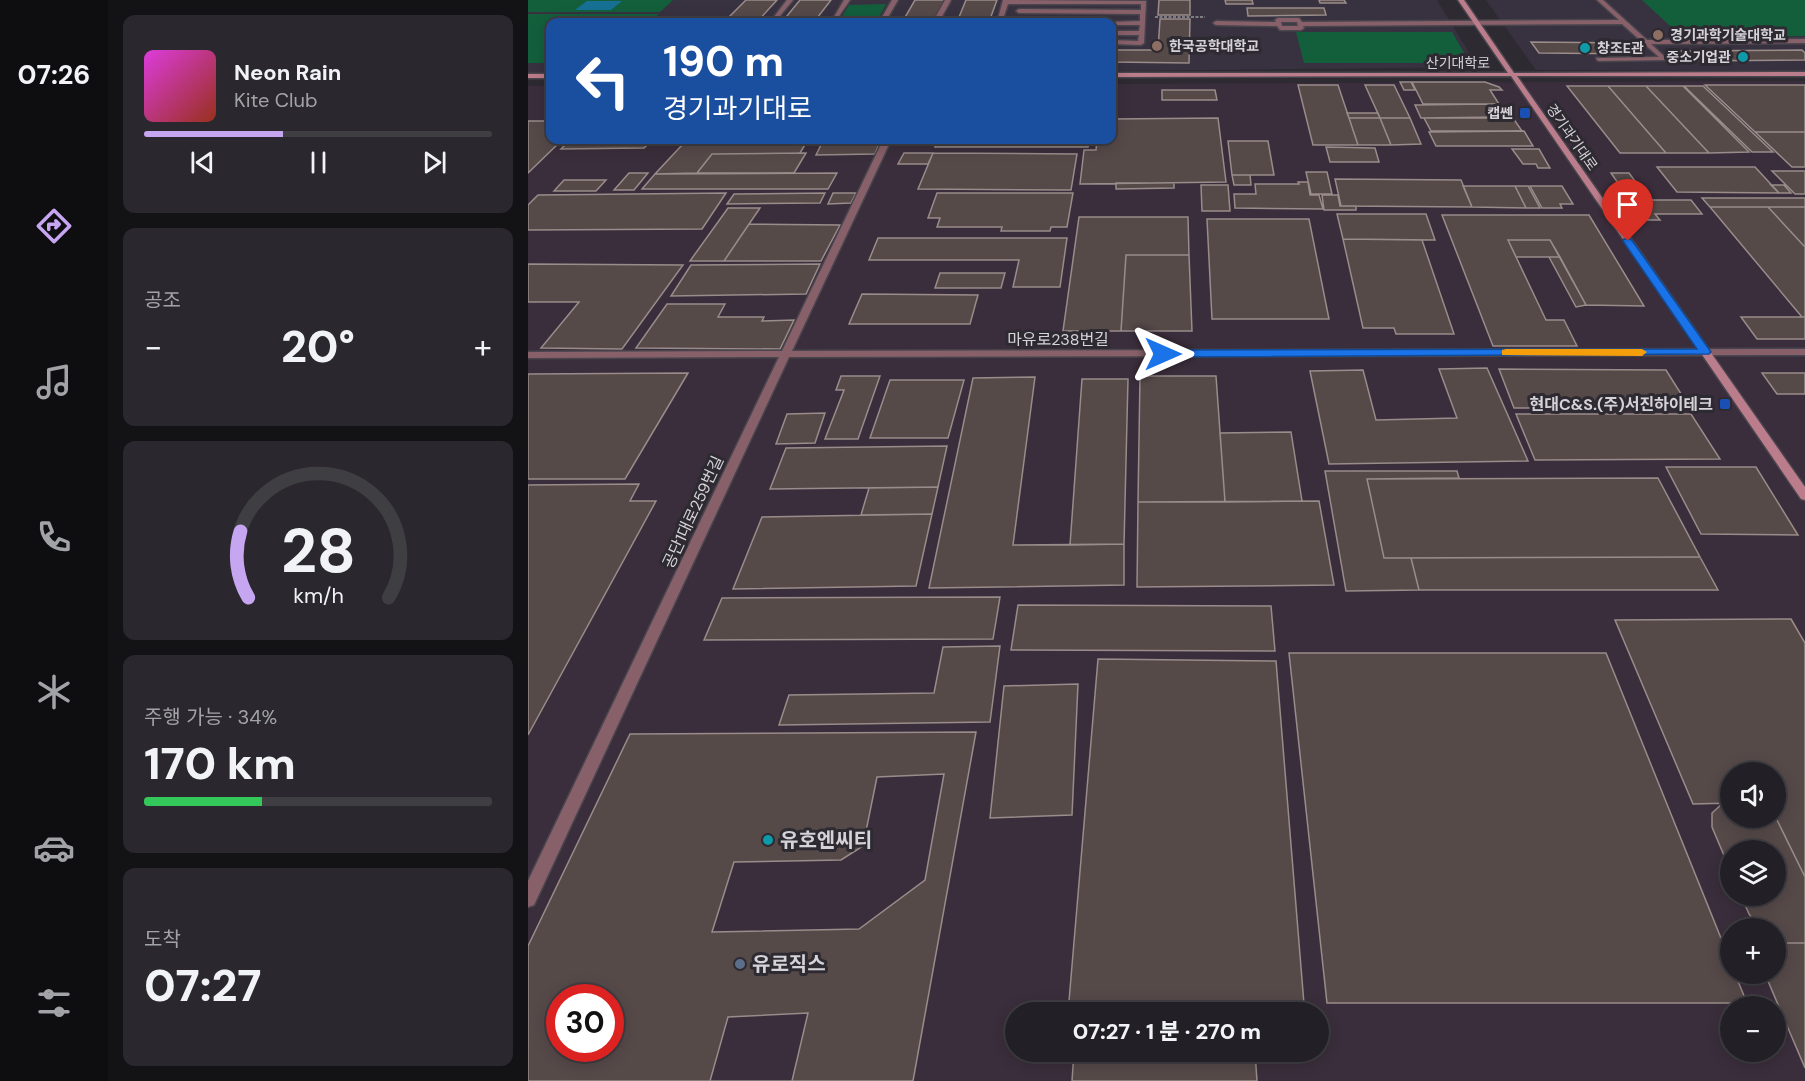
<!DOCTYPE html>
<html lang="ko">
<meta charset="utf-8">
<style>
:root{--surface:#222026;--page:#2a282e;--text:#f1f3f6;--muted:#a2a3a7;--line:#3f3e43;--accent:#c6a6f0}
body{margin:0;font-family:"DM Sans","Noto Sans KR",sans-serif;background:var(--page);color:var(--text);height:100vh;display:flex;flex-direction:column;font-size:22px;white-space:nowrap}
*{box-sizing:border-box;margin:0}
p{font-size:20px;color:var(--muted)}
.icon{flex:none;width:33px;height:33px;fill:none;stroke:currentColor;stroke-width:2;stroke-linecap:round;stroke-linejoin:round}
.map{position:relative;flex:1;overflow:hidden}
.drawer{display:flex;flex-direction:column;gap:15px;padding:15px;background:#131215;width:420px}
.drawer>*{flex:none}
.hud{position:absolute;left:18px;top:18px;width:570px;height:126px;border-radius:12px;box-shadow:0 3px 15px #0003,0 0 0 2px var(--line);background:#1a4fa0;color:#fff;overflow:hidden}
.fabs{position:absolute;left:1192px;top:762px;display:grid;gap:12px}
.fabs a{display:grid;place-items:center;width:66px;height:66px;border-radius:50%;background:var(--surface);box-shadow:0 3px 15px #0003,0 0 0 2px var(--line);font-size:30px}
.speed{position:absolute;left:18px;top:984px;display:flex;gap:12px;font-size:30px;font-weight:700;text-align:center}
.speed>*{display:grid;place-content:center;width:78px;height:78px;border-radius:50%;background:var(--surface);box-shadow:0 3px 15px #0003,0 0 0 2px var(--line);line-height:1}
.speed .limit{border:9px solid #d22;background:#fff;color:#111}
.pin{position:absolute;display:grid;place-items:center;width:51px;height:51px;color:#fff;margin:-62px -26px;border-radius:50% 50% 50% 0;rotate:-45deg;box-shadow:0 0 6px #0007}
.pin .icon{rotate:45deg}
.me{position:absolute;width:66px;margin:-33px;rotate:90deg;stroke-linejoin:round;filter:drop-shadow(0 0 4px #0008)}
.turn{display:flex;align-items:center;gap:21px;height:126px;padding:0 18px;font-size:27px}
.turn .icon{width:78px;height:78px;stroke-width:2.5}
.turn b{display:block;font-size:42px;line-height:51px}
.big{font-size:45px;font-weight:800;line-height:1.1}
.drawer .widget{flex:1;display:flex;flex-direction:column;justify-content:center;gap:9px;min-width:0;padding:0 21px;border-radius:12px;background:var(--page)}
.drawer .dial{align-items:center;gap:0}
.dial svg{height:156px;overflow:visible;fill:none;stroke:var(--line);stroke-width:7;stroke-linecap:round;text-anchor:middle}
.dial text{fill:var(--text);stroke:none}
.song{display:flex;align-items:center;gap:18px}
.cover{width:72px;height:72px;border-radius:9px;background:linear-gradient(135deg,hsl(300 70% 55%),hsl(10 70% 35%))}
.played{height:6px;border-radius:3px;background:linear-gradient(90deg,var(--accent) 40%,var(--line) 40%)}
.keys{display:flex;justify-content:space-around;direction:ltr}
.heat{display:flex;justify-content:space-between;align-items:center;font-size:33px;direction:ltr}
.charge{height:9px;border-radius:4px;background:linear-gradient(90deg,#34c759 34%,var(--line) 0)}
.trip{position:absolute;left:477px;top:1002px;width:324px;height:60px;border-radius:30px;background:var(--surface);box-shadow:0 3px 15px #0003,0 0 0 2px var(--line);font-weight:800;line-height:60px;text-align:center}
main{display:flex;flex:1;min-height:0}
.tabs{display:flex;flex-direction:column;width:108px;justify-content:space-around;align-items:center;background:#0e0d0f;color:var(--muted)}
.tabs .icon{width:42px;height:42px}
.tabs .active{color:var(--accent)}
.tabs b{font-size:27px;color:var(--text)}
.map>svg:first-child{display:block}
</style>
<main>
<nav class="tabs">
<b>07:26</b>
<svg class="icon active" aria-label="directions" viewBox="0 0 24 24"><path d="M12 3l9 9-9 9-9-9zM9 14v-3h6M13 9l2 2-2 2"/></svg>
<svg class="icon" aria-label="music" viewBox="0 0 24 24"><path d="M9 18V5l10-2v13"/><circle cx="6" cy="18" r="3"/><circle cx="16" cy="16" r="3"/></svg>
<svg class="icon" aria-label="phone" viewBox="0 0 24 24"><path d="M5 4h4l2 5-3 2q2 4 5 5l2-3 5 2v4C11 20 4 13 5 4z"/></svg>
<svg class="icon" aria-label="climate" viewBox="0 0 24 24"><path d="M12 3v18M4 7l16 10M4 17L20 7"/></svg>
<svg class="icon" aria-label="car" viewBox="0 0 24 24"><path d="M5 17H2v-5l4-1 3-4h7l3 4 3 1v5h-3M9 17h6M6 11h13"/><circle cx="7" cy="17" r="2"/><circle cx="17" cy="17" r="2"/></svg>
<svg class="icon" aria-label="filters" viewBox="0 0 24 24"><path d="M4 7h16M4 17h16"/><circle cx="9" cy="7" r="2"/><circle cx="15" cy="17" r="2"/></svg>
</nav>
<section class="drawer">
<div class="widget">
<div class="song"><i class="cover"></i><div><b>Neon Rain</b><p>Kite Club</p></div></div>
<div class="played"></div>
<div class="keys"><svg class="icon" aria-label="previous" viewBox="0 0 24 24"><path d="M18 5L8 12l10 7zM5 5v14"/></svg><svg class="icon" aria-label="pause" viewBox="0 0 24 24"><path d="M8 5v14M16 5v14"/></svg><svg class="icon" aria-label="next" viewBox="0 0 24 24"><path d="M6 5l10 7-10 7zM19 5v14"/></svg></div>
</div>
<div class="widget"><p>공조</p>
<div class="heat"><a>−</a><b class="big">20°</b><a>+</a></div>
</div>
<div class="widget dial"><svg viewBox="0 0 100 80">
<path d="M14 69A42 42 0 1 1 86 69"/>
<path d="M14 69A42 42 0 0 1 10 35" stroke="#c6a6f0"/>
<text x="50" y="56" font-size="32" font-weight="700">28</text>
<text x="50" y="72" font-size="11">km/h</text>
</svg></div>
<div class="widget"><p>주행 가능 · 34%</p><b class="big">170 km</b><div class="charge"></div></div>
<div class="widget"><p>도착</p><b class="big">07:27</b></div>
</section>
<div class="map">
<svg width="1277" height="1081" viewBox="0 0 1277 1081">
<rect width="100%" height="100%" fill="#2e2a32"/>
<path fill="#3b2e3c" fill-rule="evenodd" d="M1277,81V1081H0V86H22V140H584V84ZM1203,772H1248V818H1203ZM1203,850H1248V896H1203ZM1203,928H1248V974H1203ZM32,998H82V1048H32ZM1203,1006H1248V1052H1203ZM488,1012H790V1052H488Z"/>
<path fill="#383240" d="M0,0H909L950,67L584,71V22H22V75H0Z
M958,0H1277V71L1008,70Z"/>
<path fill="#135f3c" d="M0,0H145L132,12H0Z
M1114,0H1277V36L1154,37Z
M358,4L350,19L312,20L321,5Z
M0,14H131L121,22H22V63H0Z
M768,32H924L942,63H776Z"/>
<path fill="#157093" d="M59,1H94L83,10H47Z"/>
<path fill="#564a49" stroke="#998c8a" stroke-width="1.5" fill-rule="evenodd" d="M218,0H249L229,22H196Z
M272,0H303L286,22H254Z
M387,0H417L407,19H376Z
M438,0H469L461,22H429Z
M631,0H662V15H630Z
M697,0H724L725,4H698Z
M791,0H816L818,3H792Z
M719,8H796L798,15L720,16Z
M632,19H662L661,63L584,62V50H630Z
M1003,42L1103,43L1113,54L1011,53Z
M1274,50L1277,53V60L1157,61L1146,51Z
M872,82H883L887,90H876Z
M884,82H957L971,87L974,90H962L971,104H895Z
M770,85H810L830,145H785Z
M837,85H866L882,118H852Z
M1177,85H1277V132H1227Z
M1039,86H1080L1138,153H1092Z
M1080,86H1118L1181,153H1138Z
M1118,86H1155L1221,152L1181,153Z
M1156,86H1175L1245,152H1224Z
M634,90H687L689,100H634Z
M959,104L964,112H969L973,117L893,118L887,105Z
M819,113H850L852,118H821Z
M690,118L698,182L552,184L556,150H568L569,140H584V119Z
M821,118H852L863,145H830Z
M852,118H882L893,144L863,145Z
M896,118H985L994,131H903Z
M0,121H22V140H34L0,173Z
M996,131L1005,146H908L901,132Z
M1227,132H1277V167H1264Z
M42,140H124L116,148L33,149Z
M385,140H562L560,147H407L410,140Z
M700,141H740L746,175H704Z
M352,142L347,154L288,155L294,143Z
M278,143L272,153L184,154L169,173L127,174L155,144Z
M798,147L847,148L851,162H802Z
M984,149H1011L1022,168H1010L1008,164H995Z
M278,153L266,173H169L184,154Z
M376,153H405L400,164H370Z
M405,153L549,154L543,190L390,189Z
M1129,167H1227L1251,193L1149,192Z
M1244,171H1277V194H1267Z
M778,172H799L804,194H783Z
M101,173H120L106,190H86Z
M309,173L300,189H114L127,174Z
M1083,173H1101L1113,189H1094Z
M704,175H722L723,185H706Z
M807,179L933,180L944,207L813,206Z
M36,180H78L68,191H26Z
M770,182H780L782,195H791L795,209L707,208L706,194H728L727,184H771Z
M588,183H646V188L588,189Z
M673,185H700L702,211H674Z
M1243,185H1256L1263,193H1251Z
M935,186H987L998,208L944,207Z
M987,186H1000L1012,208H998Z
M1002,186H1034L1045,204H1032L1034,208H1014Z
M198,193L174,229L0,230V205L10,195Z
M297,193L292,203L199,204L206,194Z
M305,193H328L323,203L300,204Z
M409,193H545L539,227H523L522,231H473L474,227H409L412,218H400Z
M794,195H810L812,206H828V210H796Z
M1174,198H1277V207H1182Z
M1102,200H1163L1174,214H1127L1132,220H1117Z
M1182,207H1240L1277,247V317H1274Z
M1240,207H1277V247Z
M200,208H232L196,261H162Z
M809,214H898L907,240L815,239Z
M914,215H1061L1116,306L1058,305L1022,240H980L1018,320H1036L1049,346H965Z
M551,217H660L661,255H598L593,331H535Z
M679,219H781L801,319H684Z
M221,224L312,225L293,261H196Z
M350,238H539L532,287H485L491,260H341Z
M815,239L894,240L926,334H868L866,328H835Z
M980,240H1022L1032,257H988Z
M598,255H661L664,331H593Z
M1021,257H1032L1058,305L1048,307Z
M0,264L155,265L94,349L13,348L51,302H0Z
M292,264L278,294L143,296L163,265Z
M412,273H477L473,288H407Z
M334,294L450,295L442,324H321Z
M139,304H197L190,317H236L234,321L266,320L252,349L108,348Z
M1213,317H1277V339H1229Z
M959,368L1000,461L801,464L782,371L835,370L848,420L929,418L911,369Z
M971,369L1138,370L1162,408H986Z
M160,373L97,479H0V374Z
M1234,373H1277V394H1249Z
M313,376H352L330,439H297L316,390H308Z
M612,376H688L697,502H610Z
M507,377L485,545L596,544V585L401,588L445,378Z
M554,379H600L596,544L542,545Z
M362,380H436L420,438H342Z
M297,413L287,443L248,444L259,414Z
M988,414H1163L1192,459L1007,460Z
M763,432L774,501L697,502L692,433Z
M419,446L410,487L242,489L258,448Z
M1138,467H1228L1270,535L1173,534Z
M797,471H929L931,478L839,479L856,558H883L891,590L818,591Z
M1130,478L1172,557L856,558L839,479Z
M111,484L102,501H128L0,735V485Z
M410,487L404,514L333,515L341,488Z
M791,501L806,585L609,587L610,502Z
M404,514L388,586L205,589L234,517Z
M1172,557L1190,590H891L883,558Z
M472,597L465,639L176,640L194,598Z
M490,605L743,606L747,651L483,650Z
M1263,619L1277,643V877L1248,818V772H1203V803L1165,804L1087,620Z
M472,646L462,722L251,725L261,695L406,693L415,647Z
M761,653H1078L1203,963V974H1207L1219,1003H799Z
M570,659L748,661L776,1004L541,1001Z
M550,684L544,815L462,818L476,686Z
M448,732L385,1081H0V946L102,734ZM32,998H82V1048H32Z
M416,774L397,880L331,929L184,932L206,862L313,860L335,846L349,777Z
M1195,803H1203V818H1248L1277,877V943H1255L1248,940V928H1231L1221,914L1213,896H1248V850H1203V872L1184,827V813Z
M1248,943H1277V1068L1237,974H1248Z
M280,1013L264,1081H182L200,1017Z
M546,1052H727L729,1081H544Z"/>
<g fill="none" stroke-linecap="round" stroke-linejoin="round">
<g stroke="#49454d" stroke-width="3">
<path id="lane" d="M259,0H265L247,22H242Z
M316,0H322L309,19H353L364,0H370L359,19L406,20L417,0H423L411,22H303Z
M475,0L618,1L616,43L613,45L584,44V40L610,41L611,35H584V31H611L612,25H584L582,22L612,21V14L491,13L488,11L491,9L613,10V4H480L474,22H469Z
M1069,0H1075L1119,40L1277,39V43L1123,44L1138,58V60L1070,61L1068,58L1131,57L1094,24L775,26L776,28L773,30H752L749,26L688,25L685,23L688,21L748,22L747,20L750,18H771L774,22L1091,20ZM753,22H769L770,26H754Z"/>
</g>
<g stroke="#49454d" stroke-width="3">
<path id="street" d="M355,140H363L264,351L1277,349V355L261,357L6,905L0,907V881L251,357L0,358V352L254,351Z"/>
</g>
<g stroke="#49454d" stroke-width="3">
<path id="secondary" d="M930,0H936L986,73L1277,72V76H989L1277,487V500L1273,499L983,76L584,77V73H980Z
M0,74H22V78H0Z"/>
</g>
<path stroke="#807c83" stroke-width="2" stroke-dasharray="3 1.5" stroke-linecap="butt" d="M627,17H677"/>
<use href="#lane" fill="#886069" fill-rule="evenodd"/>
<use href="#street" fill="#886069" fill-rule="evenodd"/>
<use href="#secondary" fill="#bb7c8b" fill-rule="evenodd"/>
</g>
<path fill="#1a73e8" stroke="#114b97" stroke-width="1.5" d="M1096,239H1103L1183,352L1181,354L635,357L629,354L635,350L1169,349L1095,241Z"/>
<path fill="#f59e0b" d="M978,349H1114L1119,352L1114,356L974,355V350Z"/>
<g fill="#8d6e63" stroke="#2e2a32" stroke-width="2">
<circle cx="1130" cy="35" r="6"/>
<circle cx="629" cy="46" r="6"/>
</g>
<g fill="#0f9aa8" stroke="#2e2a32" stroke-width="2">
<circle cx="1057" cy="48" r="6"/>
<circle cx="1215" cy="57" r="6"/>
<circle cx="240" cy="840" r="6"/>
</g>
<g fill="#1a4fb4" stroke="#2e2a32" stroke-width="2">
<rect x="991" y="107" width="12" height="12" rx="3"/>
<rect x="1191" y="398" width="12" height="12" rx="3"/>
</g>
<circle fill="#5c6f8a" stroke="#2e2a32" stroke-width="2" cx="212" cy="964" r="6"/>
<g text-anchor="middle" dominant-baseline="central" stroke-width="6" stroke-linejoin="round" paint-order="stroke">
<g font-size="14" font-weight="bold" fill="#d5d2d8" stroke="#2e2a32" text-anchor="start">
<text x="1142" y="35">경기과학기술대학교</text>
<text x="641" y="46">한국공학대학교</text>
<text x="1069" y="48">창조E관</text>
<text x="1203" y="57" text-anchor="end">중소기업관</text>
<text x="985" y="113" text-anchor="end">캡쎈</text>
</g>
<g font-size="14" fill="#d5d2d8" stroke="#2e2a32">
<text x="930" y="63">산기대학로</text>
<text transform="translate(1044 137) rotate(55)">경기과기대로</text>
</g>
<g font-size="16" fill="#d5d2d8" stroke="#2e2a32">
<text x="530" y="339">마유로238번길</text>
<text transform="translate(165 512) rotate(-65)">공단1대로259번길</text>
</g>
<g font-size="16" font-weight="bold" fill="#d5d2d8" stroke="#2e2a32" text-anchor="end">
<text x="1185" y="404">현대C&amp;S.(주)서진하이테크</text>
</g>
<g font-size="20" font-weight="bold" fill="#d5d2d8" stroke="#2e2a32" text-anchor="start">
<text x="252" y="840">유호엔씨티</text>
<text x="224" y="964">유로직스</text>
</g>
</g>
</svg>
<div class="fabs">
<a><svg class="icon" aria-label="sound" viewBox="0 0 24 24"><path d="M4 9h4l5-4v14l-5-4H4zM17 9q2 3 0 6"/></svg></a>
<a><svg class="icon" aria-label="layers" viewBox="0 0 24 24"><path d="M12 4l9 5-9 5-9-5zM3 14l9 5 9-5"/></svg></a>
<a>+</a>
<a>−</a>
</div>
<div class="speed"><div class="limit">30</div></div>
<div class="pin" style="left:1100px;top:241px;background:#d93025"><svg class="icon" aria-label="arrive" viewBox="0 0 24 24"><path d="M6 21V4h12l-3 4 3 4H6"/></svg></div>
<svg class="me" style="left:635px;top:354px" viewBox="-20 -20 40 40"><path d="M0-17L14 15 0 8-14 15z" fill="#1a73e8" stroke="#fff" stroke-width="4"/></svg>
<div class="trip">07:27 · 1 분 · 270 m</div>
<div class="hud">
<div class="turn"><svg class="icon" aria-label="left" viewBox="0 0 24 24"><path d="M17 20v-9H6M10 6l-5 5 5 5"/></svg><div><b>190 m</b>경기과기대로</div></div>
</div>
</div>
</main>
